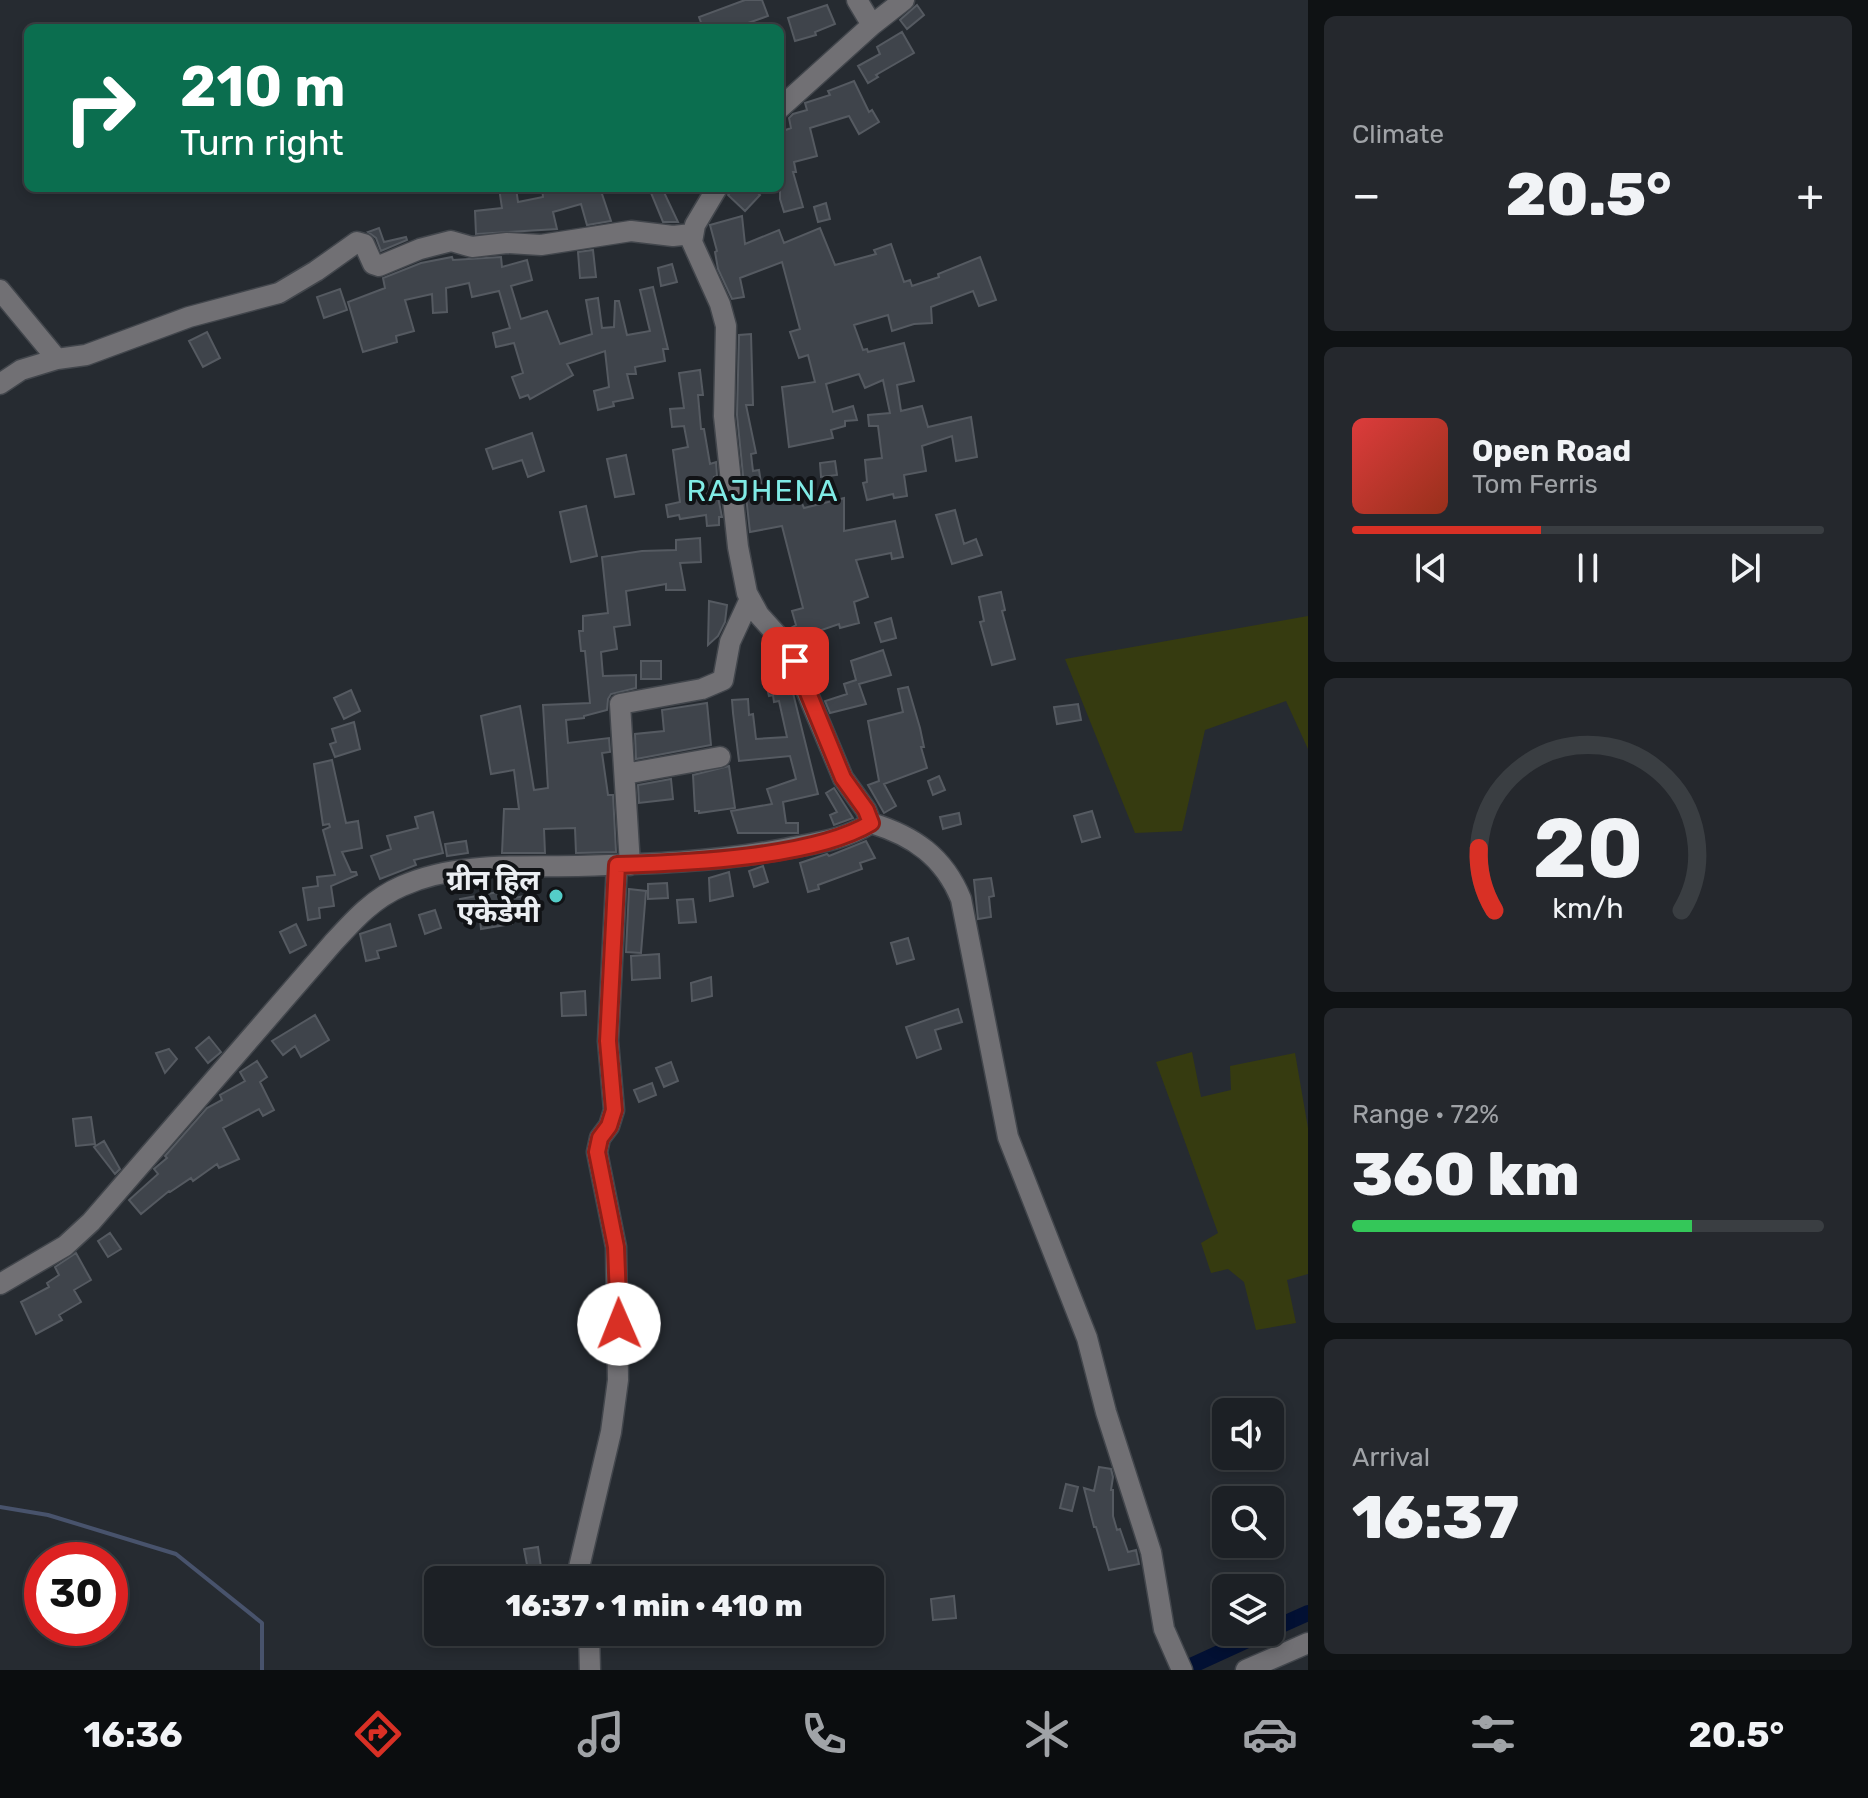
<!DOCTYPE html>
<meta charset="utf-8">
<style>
:root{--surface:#1c2025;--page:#25282d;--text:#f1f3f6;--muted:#a0a3a7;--line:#3a3e42;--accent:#d93025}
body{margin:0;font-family:Rubik,"Noto Sans Devanagari",sans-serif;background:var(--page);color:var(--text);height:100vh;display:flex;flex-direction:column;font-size:30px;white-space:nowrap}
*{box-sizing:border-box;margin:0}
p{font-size:26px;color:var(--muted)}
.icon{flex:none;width:44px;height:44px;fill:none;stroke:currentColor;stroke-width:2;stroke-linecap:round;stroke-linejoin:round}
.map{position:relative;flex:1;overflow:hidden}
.sheet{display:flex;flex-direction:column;gap:16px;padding:16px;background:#0f1214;width:560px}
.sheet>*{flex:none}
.hud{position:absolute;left:24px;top:24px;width:760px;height:168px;border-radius:12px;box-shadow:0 4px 12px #0003,0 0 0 2px var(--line);background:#0b6e4f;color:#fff;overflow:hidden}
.fabs{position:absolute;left:1212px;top:1398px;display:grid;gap:16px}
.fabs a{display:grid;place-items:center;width:72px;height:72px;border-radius:12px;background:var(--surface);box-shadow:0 4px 12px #0003,0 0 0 2px var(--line);font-size:40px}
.speed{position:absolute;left:24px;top:1542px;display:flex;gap:16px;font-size:40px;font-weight:700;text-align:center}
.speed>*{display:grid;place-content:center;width:104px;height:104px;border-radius:50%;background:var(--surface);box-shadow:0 4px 12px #0003,0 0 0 2px var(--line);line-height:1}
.speed .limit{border:12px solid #d22;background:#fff;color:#111}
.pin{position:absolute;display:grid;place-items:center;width:68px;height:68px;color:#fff;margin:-34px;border-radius:16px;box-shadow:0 4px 12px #0006}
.me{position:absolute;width:88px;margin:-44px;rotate:359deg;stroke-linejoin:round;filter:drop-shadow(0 0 6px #0008)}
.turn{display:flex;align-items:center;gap:28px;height:168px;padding:0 24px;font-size:36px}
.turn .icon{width:104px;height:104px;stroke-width:2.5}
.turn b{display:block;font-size:56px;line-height:68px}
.big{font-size:60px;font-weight:800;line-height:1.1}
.sheet .card{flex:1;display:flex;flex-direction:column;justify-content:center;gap:12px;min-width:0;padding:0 28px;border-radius:12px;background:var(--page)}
.sheet .dial{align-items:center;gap:0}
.dial svg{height:208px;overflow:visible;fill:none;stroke:var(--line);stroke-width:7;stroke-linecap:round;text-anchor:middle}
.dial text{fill:var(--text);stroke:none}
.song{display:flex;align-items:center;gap:24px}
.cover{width:96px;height:96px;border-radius:12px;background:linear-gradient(135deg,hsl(0 70% 55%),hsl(10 70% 35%))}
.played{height:8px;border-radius:4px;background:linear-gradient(90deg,var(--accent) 40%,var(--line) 40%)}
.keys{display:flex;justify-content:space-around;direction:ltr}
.heat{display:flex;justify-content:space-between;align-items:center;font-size:44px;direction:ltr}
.charge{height:12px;border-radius:6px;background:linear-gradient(90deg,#34c759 72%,var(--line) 0)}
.trip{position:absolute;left:424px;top:1566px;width:460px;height:80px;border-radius:12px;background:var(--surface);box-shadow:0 4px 12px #0003,0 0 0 2px var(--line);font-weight:800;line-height:80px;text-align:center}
.tab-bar{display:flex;height:128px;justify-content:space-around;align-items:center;background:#0b0d0f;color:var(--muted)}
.tab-bar .icon{width:56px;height:56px}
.tab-bar .active{color:var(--accent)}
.tab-bar b{font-size:36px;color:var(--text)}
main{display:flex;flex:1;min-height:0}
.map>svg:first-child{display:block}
</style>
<main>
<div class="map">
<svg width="1308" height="1670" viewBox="0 0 1308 1670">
<rect width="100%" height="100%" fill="#262b31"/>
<path fill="#363b10" d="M1308,616V749L1286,701L1205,730L1182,831L1135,833L1065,659Z
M1192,1052L1201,1097L1231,1090L1230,1066L1295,1053L1308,1128V1274L1287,1280L1296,1323L1256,1330L1244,1282L1228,1269L1211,1273L1201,1243L1218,1233L1156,1062Z"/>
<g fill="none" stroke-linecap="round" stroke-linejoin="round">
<path stroke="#48536c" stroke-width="4" d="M0,1507L48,1515L176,1554L262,1623V1670"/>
<path stroke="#021033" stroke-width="16" d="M1270,1630L1308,1613
M1182,1670L1265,1632"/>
</g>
<path fill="#3f444b" stroke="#555a61" stroke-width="2" d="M745,0H762L768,16L734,28H703L699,17Z
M827,5L835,24L815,32L816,35L795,41L788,18Z
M917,5L924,15L907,29L900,20Z
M902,32L914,53L876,75L878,77L868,83L858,66L880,54L877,47Z
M854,81L869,112L872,110L879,122L859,134L849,116L810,128L817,156L794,162L796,172H793L803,207L784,212L780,199V132L791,128L789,118L793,114L807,110L805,103L830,95L828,91Z
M499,188H516L518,202L543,197L542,188H600L611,221L587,225L581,204L553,212L557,229L476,234L475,211L502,208Z
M649,188H662L678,222H663Z
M735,188H752L760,195L745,211L728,195Z
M826,203L830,219L818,222L814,207Z
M742,216L745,244L779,230L784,243L820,228L835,265L876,254L874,250L891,244L904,282L910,280L912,286L939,277L938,274L980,257L996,300L979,306L973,291L931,307L932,323L914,324L892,331L888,315L854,325L863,350L867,349L868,352L904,343L914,381L897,385L901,411L922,406L928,427L971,417L977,457L956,461L952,436L922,446L926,471L904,475L907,496L894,498L893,494L867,500L863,483L867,482L865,460L882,458L878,426H869L868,415L890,413L883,380L865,388L859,374L826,384L833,412L853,406L857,420L845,421V426L831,430L833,438L789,447L782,387L815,382L808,355L799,358L790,332L800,329L782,262L740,278L744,297L732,299L718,269L715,252L717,251L710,225Z
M379,228L384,242L406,237L407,240L381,251L376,238L368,232Z
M593,250L596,277L580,278L578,252Z
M452,257L453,260L501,257L502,267L527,260L532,280L511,286L521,319L547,311L560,344L592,334L586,300L598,298L602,328L614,327L615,301H619L627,335L650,331L640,290L653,287L668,349H663L665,361L635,367L636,374H627L633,398L613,402L614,406L598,410L594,391L609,387L605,351L567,364L573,375L530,399L528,395L520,398L512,377L523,373L514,343L496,347L493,333L510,328L499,291L472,297L469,283L446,288L447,312L433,313L432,294L405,300L414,331L396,336L397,342L363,352L348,302L385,288L383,278L421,263Z
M672,264L677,282L661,286L658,268Z
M340,289L347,310L324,318L317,297Z
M207,332L220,358L203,367L189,341Z
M751,334L753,405H746L756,453L751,454L753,471L759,470L761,483L744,485L737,415L739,335Z
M700,370L703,395H698L701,429H704L710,464L716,462L717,476L714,477L722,517H719V525L707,526L706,515L680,519L679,515L668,517L666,505L680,502L673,450L688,447L684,426L672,427L670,409L684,408L679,373Z
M532,433L544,471L528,477L522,460L493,469L486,449Z
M626,455L634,494L615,497L607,459Z
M835,461L837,475L821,477L820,463Z
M746,496L799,497L804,508L844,498V531L895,521L903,557L892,559L891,553L856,560L868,597L854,602L859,623L840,628L839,624L798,638L789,629L796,625L792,611L803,608L782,526L750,532Z
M586,506L597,556L571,562L560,512Z
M955,510L964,544L976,539L982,555L952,564L936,515Z
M700,538L701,562L680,563L685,590H666V584L626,591L630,625L614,627L617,649L601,652L603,676L636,675V688L611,694L608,699L607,710L584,716V718L566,720L568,743L609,738L610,752L602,753L608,795H613L616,852L576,853L575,828L544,829L545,853H502L504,809H519L514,770L491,774L481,716L520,706L534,790L548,788L543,705L590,703L585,651H581L579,631H583V616L608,613L602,557L642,551L676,550V540Z
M1001,592L1005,610L1002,611L1015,659L992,665L980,622L984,621L979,597Z
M709,601L727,605L725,622L718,636L708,645Z
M891,618L896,638L881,642L875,623Z
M883,650L891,675L859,684L866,704L830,713L825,701L847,694L844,684L856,680L851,661Z
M641,661H661V679H641Z
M783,671L789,694L793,693L818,794L783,802L786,823H798V833H738L731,811L772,804L767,789L796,779L790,756L739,761L733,713L732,700L748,699L749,715L753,714L756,739L787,737L779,701L774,702L773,695L769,696L764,676Z
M908,687L920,728L924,747H921L927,768L884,784L896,806L884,813L868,785L879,781L868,721L903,712L898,689Z
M351,690L360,711L344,719L334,698Z
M707,703L711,745L636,759L635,734L664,731L662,710Z
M1078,704L1081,720L1057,724L1054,707Z
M354,722L360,749L335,757L330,744L336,742L332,729Z
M332,760L346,823L358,821L362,848L342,852L351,872H356L357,875L331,886L334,906L319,908L320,918L308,920L303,888L318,886L317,877L335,875L323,830L330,827L329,824L323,825L314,764Z
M729,766L735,808L699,813V811H695L693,775Z
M939,776L945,790L933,795L928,781Z
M671,779L673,799L639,803L638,785Z
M834,788L853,818L834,825L830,815L837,812L826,793Z
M1092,811L1100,837L1082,842L1074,816Z
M433,812L443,853L414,860L416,865L380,879L371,856L391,849L387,836L418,828L415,817Z
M959,813L961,824L943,829L940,817Z
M466,841L468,853L447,856L445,844Z
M866,841L875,858L860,863L862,869L818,885L819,889L808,892L800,863L827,854L829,856Z
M763,866L768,882L754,887L749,871Z
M729,872L733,896L710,901L709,878Z
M991,878L994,896L989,897L991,917L978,919L974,880Z
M667,883L668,898L648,899V884Z
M629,889L646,891L641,953L626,952Z
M509,890L510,899L524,896L527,914L511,917L512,924L481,929L480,919L463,922L460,899Z
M693,899L696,922L679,923L677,900Z
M435,910L441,928L425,934L419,915Z
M296,924L306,945L290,953L280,932Z
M390,924L396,946L377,951L379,958L366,961L360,934Z
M908,938L914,959L897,964L891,943Z
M659,954L660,978L632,980L631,956Z
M711,977L712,996L692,1001L691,983Z
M585,991L586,1015L562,1016L561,993Z
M958,1009L962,1022L935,1030L941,1049L917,1058L906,1027Z
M315,1015L329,1040L301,1057L295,1046L283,1055L272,1041Z
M209,1037L221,1052L208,1063L196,1048Z
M169,1049L177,1059L165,1073L156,1053Z
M257,1061L267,1077L260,1082L274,1110L263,1116L259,1109L223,1128L239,1159L219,1168L217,1164L193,1181L191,1178L170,1192L169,1191L141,1214L129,1200L158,1174L154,1169L167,1158L165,1156L207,1108L222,1100L220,1095L245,1081L240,1072Z
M671,1062L678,1081L664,1087L656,1068Z
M652,1083L656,1095L639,1102L634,1090Z
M91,1117L95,1144L76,1146L73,1119Z
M104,1141L120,1169L115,1174L94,1147Z
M110,1233L121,1249L108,1257L98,1241Z
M76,1253L91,1280L74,1290L81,1302L59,1315L62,1320L36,1334L21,1302L49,1287L47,1283L59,1275L55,1267Z
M1099,1467L1111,1469L1113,1477L1111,1490H1113V1516L1117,1530L1120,1529L1128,1552L1136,1550L1139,1564L1109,1570L1096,1527H1094L1084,1488L1094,1491Z
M1066,1484L1078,1487L1072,1511L1060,1508Z
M538,1547L541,1567L528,1570L524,1549Z
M954,1596L956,1618L933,1620L931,1599Z"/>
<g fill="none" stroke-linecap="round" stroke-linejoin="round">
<g stroke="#42464c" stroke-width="23">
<path id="minor" d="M857,0L872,25
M780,108L872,25L904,0
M717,188L695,225L692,242L720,304L726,326L724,416L738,547L747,593L759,615L788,647L843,778L866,810L871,823
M0,290L57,359
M0,384L21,370L57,359L86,355L189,317L279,293L316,271L357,242L364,244L373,264L379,266L420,249L451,241L472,247L507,243L541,245L631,231L673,236L692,234
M625,774L720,757
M630,865L620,704L702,689L723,680L730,642L749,601
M0,1284L65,1246L91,1222L332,944C353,921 372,899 402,886C456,862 519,867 577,866C646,864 716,862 784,849C815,843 844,840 871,823C914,836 944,857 961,899L1008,1137L1087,1338L1106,1412L1151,1552L1164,1629L1182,1670
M576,1580L611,1432L618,1380L616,1247L597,1152L600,1138L609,1126L614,1110L608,1041L617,865
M589,1632L590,1670
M1246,1670L1308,1643"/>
</g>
<use href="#minor" stroke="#717074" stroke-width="20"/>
</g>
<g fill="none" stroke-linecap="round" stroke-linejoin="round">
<g stroke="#8d1f18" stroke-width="20">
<path id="route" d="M619,1324L616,1247L597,1152L600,1138L609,1126L614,1110L608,1041L617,865C685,863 813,858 871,823L866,810L843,778L795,661"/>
</g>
<use href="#route" stroke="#d93025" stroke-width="14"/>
</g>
<circle fill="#54cdc8" stroke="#111316" stroke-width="3" cx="556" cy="896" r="8"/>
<g text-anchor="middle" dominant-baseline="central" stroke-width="8" stroke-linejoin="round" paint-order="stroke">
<g font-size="28" font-weight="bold" fill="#ebeef2" stroke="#111316" text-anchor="end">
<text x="540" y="880">ग्रीन हिल<tspan x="540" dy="32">एकेडेमी</tspan></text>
</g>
<g font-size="30" letter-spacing="2" fill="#80ebe5" stroke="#111316">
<text x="763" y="491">RAJHENA</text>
</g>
</g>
</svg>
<div class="fabs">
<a><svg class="icon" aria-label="sound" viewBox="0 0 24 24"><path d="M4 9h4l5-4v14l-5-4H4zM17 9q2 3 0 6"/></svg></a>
<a><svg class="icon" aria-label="search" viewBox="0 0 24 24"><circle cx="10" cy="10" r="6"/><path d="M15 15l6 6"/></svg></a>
<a><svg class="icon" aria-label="layers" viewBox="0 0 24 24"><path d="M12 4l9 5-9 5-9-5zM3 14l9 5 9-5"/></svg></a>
</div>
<div class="speed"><div class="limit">30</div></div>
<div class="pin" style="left:795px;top:661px;background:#d93025"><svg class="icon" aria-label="arrive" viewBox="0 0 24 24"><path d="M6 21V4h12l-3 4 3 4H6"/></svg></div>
<svg class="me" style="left:619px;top:1324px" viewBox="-20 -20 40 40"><circle r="19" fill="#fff"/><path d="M0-13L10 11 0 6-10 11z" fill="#d93025"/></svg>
<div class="trip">16:37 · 1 min · 410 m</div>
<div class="hud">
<div class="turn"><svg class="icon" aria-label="right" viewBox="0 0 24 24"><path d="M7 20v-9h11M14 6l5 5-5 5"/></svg><div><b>210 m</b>Turn right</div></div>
</div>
</div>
<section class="sheet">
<div class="card"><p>Climate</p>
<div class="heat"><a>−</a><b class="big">20.5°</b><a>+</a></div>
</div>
<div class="card">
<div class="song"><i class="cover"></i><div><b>Open Road</b><p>Tom Ferris</p></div></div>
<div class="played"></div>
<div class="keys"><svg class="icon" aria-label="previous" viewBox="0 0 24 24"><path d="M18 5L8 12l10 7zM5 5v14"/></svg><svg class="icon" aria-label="pause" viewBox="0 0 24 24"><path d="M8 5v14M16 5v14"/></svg><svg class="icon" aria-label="next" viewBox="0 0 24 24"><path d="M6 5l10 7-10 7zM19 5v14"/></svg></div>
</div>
<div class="card dial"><svg viewBox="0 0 100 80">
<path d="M14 69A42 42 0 1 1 86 69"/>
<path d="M14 69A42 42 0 0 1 8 45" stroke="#d93025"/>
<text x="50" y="56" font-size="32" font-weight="700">20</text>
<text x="50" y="72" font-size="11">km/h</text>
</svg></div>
<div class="card"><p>Range · 72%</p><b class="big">360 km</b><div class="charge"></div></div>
<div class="card"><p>Arrival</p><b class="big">16:37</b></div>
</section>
</main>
<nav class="tab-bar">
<b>16:36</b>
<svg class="icon active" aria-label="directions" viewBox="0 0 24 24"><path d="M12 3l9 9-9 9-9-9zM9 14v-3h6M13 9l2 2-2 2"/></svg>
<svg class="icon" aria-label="music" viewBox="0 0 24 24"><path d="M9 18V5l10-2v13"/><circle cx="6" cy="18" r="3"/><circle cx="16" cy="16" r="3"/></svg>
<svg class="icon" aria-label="phone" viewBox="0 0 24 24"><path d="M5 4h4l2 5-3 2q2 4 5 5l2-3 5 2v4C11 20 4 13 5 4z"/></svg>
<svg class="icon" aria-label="climate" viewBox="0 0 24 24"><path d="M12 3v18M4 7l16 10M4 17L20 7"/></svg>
<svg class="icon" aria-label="car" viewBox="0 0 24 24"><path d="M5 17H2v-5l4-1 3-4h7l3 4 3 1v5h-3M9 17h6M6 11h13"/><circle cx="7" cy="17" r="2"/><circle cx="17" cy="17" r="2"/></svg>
<svg class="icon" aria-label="filters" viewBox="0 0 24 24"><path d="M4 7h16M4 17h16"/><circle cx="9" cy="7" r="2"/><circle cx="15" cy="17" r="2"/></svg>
<b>20.5°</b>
</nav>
